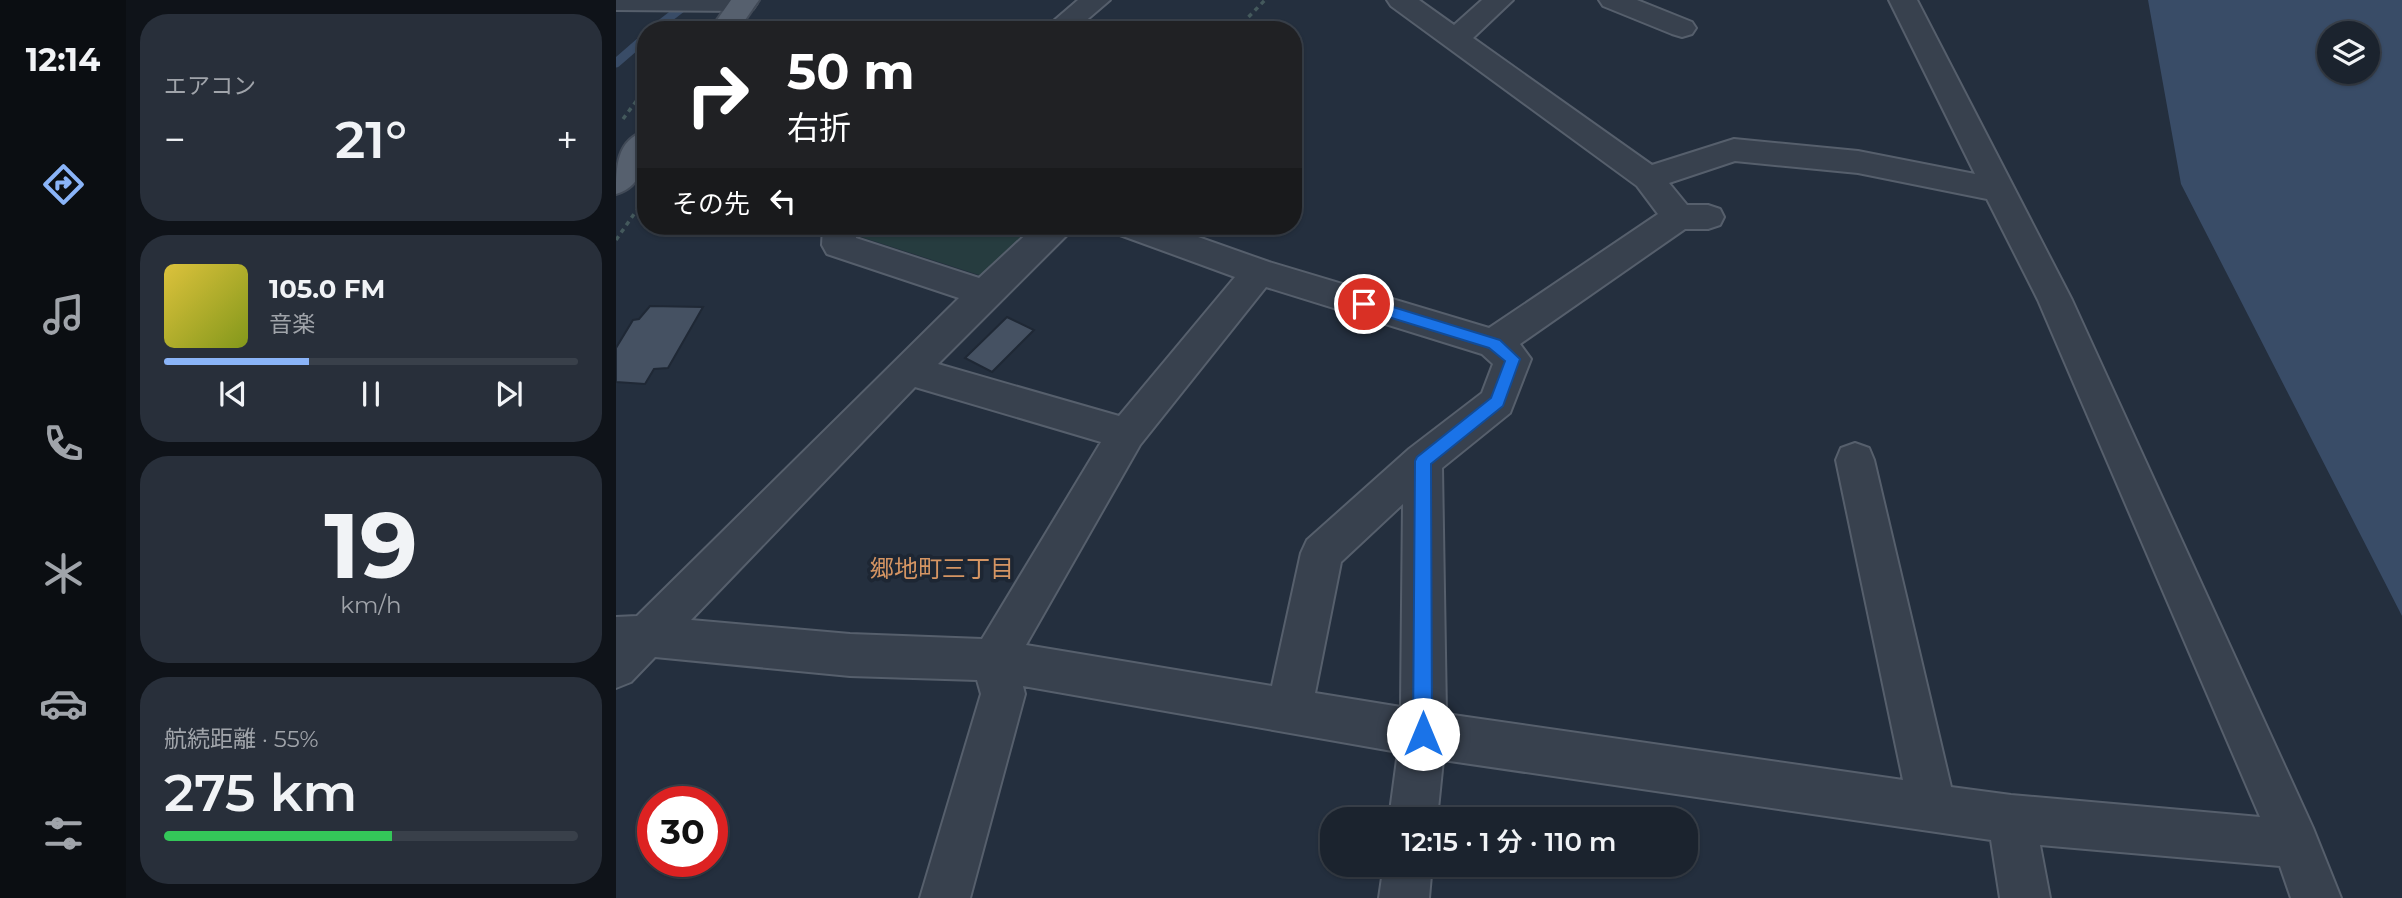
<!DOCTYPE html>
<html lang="ja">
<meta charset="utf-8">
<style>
:root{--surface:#1b232e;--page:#282f3a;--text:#f1f3f6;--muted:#a0a4aa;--line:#39404a;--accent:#8ab4f8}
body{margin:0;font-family:Montserrat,"Noto Sans JP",sans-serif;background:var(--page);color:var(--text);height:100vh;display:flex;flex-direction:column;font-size:26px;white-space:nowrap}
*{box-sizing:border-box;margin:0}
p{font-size:23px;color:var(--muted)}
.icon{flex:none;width:38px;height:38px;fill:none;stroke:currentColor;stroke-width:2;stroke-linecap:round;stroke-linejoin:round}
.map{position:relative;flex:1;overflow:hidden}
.side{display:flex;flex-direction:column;gap:14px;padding:14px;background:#0f1319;width:490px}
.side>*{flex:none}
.hud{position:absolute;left:21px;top:21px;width:665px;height:214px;border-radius:28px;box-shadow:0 2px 5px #0004,0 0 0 2px var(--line);background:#202124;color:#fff;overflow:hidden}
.buttons{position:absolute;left:1701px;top:21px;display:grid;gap:14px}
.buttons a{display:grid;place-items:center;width:63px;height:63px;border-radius:50%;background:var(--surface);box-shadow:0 2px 5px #0004,0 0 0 2px var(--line);font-size:35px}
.speed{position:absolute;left:21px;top:786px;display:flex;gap:14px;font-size:35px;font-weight:700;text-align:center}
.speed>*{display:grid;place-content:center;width:91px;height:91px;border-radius:50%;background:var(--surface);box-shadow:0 2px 5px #0004,0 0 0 2px var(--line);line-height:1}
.speed .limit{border:10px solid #d22;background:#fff;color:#111}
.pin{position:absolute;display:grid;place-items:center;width:60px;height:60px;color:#fff;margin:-30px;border:4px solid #fff;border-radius:50%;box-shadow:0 2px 7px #0007}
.me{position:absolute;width:77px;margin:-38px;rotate:0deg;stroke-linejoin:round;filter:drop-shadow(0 0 5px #0008)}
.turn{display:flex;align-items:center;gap:24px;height:147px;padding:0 35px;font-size:32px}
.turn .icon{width:91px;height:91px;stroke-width:2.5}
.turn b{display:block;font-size:49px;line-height:60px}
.then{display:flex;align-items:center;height:66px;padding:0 35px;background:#0003;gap:14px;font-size:26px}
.big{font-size:52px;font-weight:600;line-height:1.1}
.side .card{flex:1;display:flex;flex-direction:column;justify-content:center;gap:10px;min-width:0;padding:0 24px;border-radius:28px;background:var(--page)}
.side .dial{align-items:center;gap:0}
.dial b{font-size:91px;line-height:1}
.song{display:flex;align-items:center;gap:21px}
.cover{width:84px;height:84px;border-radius:10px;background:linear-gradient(135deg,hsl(50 70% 55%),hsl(70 70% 35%))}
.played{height:7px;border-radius:4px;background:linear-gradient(90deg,var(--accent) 35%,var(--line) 35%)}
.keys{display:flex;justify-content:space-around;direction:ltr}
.heat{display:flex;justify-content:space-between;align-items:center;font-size:38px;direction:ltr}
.charge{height:10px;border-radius:5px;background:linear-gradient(90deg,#34c759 55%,var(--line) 0)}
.trip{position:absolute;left:704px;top:807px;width:378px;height:70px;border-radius:28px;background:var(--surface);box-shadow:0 2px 5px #0004,0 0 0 2px var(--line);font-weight:600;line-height:70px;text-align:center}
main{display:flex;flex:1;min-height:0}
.dock{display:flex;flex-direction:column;width:126px;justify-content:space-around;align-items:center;background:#0b0e12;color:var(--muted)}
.dock .icon{width:49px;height:49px}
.dock .on{color:var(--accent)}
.dock b{font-size:32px;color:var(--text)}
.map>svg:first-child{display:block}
</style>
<main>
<nav class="dock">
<b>12:14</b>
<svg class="icon on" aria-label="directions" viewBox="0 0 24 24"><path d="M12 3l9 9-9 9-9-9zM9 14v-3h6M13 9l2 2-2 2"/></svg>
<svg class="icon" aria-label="music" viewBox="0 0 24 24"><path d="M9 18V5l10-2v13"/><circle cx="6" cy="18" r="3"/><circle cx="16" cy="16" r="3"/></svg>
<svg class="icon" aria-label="phone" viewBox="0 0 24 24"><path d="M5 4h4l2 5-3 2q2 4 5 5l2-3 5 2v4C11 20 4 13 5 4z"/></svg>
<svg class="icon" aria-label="climate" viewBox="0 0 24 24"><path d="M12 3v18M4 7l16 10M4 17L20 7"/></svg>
<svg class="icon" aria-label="car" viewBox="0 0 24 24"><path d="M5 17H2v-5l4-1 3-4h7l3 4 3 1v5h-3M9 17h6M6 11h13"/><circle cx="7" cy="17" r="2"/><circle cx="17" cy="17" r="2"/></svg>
<svg class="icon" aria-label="filters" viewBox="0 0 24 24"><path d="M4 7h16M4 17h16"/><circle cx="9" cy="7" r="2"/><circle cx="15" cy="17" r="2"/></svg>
</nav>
<section class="side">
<div class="card"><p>エアコン</p>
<div class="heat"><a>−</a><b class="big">21°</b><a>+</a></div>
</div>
<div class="card">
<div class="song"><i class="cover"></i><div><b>105.0 FM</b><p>音楽</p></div></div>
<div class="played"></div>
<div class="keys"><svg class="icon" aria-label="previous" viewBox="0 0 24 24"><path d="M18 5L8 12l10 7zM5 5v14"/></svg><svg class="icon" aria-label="pause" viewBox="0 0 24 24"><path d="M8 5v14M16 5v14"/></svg><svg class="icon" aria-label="next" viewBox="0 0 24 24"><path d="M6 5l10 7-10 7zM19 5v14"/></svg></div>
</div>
<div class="card dial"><b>19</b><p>km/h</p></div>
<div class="card"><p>航続距離 · 55%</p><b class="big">275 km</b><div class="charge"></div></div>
</section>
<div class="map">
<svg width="1786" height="898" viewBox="0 0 1786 898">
<rect width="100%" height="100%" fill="#242f3e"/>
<path fill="#263c3f" d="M240,226H416L366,276L239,235Z"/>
<path fill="#394c67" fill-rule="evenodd" d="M1532,0H1786V616L1565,184ZM1713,33H1752V72H1713Z"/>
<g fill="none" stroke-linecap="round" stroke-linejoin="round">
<path stroke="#394c67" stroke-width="9" d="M37,30L76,0
M0,63L30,37"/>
</g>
<path fill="#455162" stroke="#1f2835" stroke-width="2" d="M34,306L87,307L52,368L38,369L29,384L0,382V348L17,320L23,319Z
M391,317L418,330L376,372L349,358Z"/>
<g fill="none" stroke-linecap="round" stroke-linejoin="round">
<g stroke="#565f6c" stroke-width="4">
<path id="minor" d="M0,0H139L141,3L137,9L127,11L0,10Z
M462,0H494L459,30H427Z
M771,0H803L838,25L866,0H897L857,38L1036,165L1118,139L1242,151L1359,174L1273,0H1301L1456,300L1697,828L1725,898H1675L1664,866L1424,845L1434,898H1384L1375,840L827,760L821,819H773L782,752L407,686L409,694L354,898H304L365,694L361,680L234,676L39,657L15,682L0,688V617L21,616L343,298L211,254L206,245L207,226H239L240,238L363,278L419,226H455L451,235L322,364L503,416L619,277L504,235L500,226H551L653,262L873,328L1042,214L1021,186L775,6ZM1119,161L1242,173L1371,199L1422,300L1644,817L1395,795L1335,787L1258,460L1253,448L1239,443L1225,448L1220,460L1287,780L830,714L826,468L894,413L915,359L904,344L1069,229H1092L1104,225L1108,217L1104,209L1092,205H1071L1053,183ZM650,287L866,354L877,364L866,393L793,449L691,540L685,553L656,686L410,645L524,445ZM299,387L485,442L366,639L234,634L75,620ZM787,504L785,707L699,693L725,562Z
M983,0H1021L1076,22L1080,28L1076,34L1066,37L1056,34L987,6Z
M768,864H816L813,898H763Z"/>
</g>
<g stroke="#414a57" stroke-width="4">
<path id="major" d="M115,0H143L122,30H94Z
M30,131C30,156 29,186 0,194C0,169 0,139 30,131Z"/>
</g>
<path stroke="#44595c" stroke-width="3.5" stroke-dasharray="4.5 4.5" stroke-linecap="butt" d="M620,30L649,0
M7,119L30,88
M0,240L25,204"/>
<use href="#minor" fill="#38414e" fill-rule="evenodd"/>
<use href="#major" fill="#56606e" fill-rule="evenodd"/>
</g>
<path fill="#1a73e8" stroke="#114b97" stroke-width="2" d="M748,298L884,340L904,359L887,406L815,464L816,734L813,741L807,743L800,741L797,734L799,461L801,457L875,398L889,361L873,348L743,308L741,304L743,300Z"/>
<g text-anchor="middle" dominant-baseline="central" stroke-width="7" stroke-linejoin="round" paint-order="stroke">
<g font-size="24" fill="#d59563" stroke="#1d2633">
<text x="326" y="568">郷地町三丁目</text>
</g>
</g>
</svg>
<div class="buttons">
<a><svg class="icon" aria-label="layers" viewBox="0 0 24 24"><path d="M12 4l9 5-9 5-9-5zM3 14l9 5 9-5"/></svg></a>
</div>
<div class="speed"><div class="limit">30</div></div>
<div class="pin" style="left:748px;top:304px;background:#d93025"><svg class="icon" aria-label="arrive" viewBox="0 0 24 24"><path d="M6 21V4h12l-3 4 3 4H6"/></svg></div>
<svg class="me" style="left:807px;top:734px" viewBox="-20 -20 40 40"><circle r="19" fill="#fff"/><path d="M0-13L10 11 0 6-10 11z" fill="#1a73e8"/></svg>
<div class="trip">12:15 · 1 分 · 110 m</div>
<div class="hud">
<div class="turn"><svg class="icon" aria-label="right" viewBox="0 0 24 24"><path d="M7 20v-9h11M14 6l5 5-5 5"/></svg><div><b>50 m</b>右折</div></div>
<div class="then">その先<svg class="icon" aria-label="left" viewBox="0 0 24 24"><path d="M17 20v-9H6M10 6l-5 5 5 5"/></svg></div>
</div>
</div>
</main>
